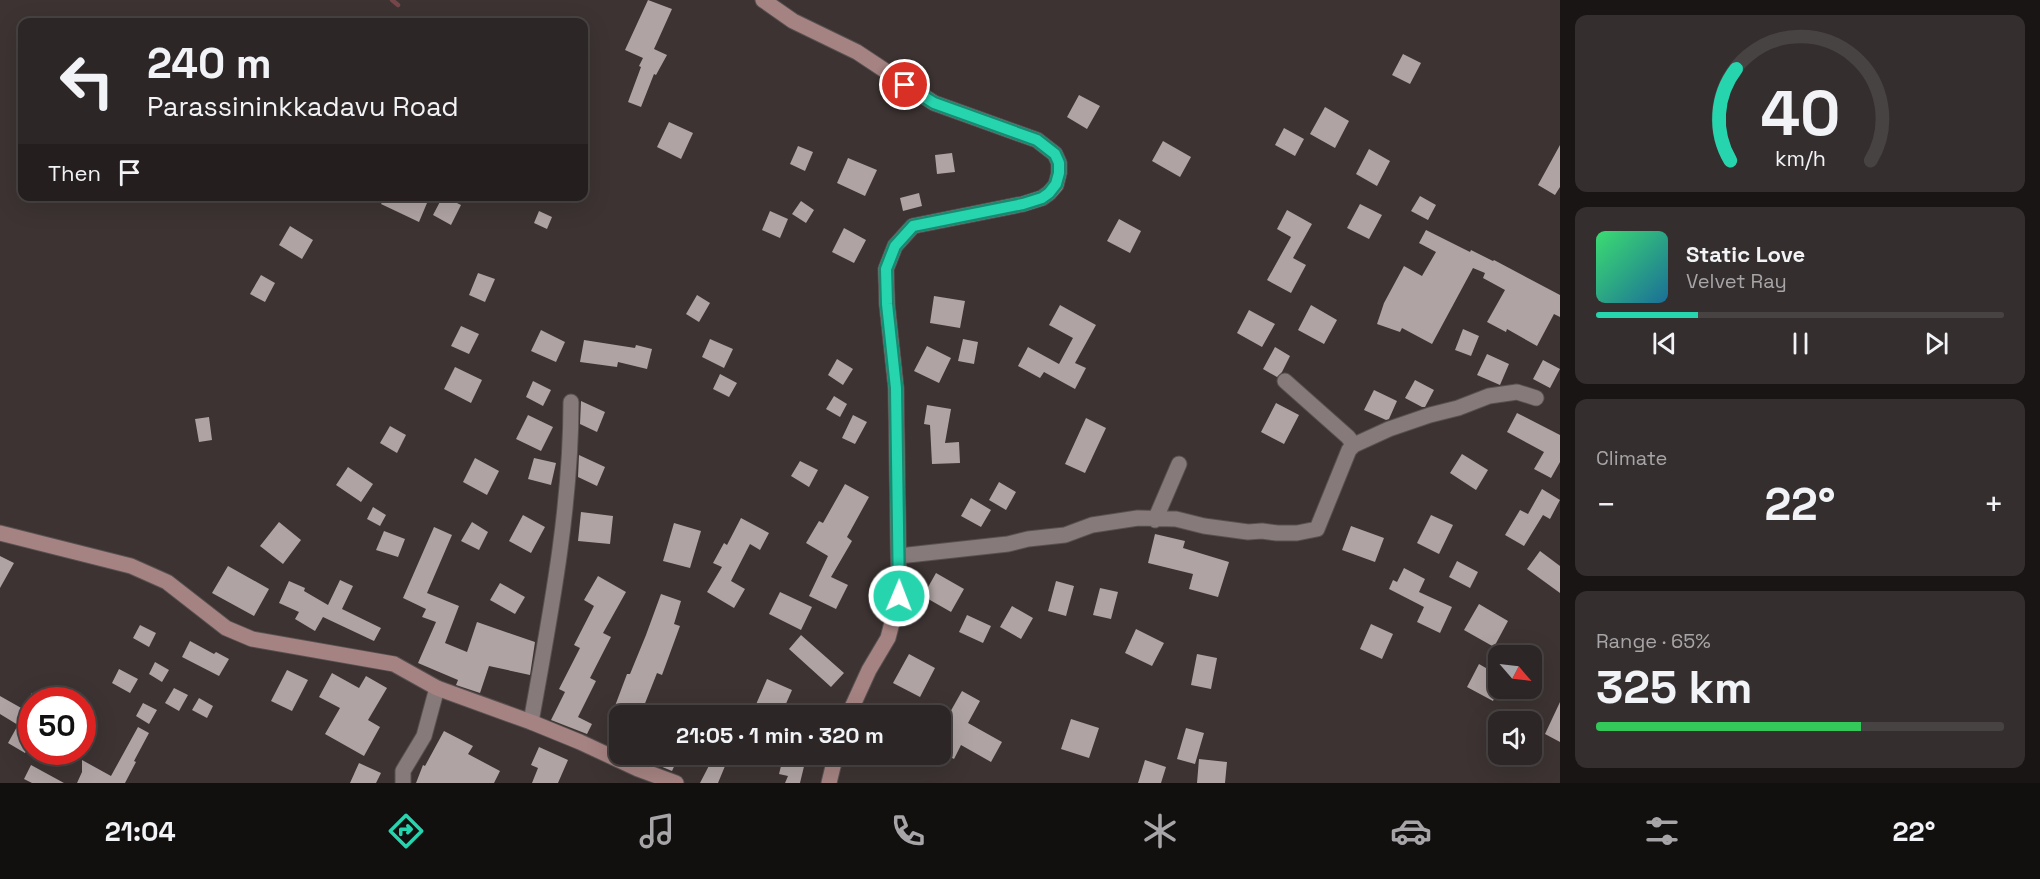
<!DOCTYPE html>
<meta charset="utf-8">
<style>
:root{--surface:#2d2626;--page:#352e2e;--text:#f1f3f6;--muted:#a7a5a7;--line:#484343;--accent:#26d5ae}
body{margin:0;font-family:"Space Grotesk",sans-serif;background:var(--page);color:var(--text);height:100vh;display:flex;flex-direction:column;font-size:22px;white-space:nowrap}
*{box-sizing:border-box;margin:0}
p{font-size:20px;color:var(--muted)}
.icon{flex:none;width:33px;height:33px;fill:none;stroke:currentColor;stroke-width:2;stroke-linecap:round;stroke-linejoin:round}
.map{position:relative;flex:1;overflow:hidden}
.sheet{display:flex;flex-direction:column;gap:15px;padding:15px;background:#191515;width:480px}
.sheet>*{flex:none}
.guide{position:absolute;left:18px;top:18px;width:570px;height:183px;border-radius:12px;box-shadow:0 6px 24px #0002,0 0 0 2px var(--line);background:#2d2626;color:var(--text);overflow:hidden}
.needle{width:39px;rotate:118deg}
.buttons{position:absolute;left:1488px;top:645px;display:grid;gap:12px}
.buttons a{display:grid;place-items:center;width:54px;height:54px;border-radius:12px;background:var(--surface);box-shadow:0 6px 24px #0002,0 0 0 2px var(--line);font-size:30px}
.speed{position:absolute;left:18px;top:687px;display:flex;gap:12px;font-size:30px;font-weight:700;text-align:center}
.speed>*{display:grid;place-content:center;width:78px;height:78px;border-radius:50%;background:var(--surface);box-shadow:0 6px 24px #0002,0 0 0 2px var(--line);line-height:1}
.speed .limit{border:9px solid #d22;background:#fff;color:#111}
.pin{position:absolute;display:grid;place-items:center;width:51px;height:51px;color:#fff;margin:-26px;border:3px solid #fff;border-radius:50%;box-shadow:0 2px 6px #0007}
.me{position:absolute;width:66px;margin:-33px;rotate:1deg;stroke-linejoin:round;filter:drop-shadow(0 0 4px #0008)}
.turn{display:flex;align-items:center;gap:21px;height:126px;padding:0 30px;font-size:27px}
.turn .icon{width:78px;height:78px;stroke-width:2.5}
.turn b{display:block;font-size:42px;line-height:51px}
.then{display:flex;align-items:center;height:57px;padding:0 30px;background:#0003;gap:12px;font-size:22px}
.big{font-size:45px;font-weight:700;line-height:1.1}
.sheet .tile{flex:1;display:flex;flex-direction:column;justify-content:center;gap:9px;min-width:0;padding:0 21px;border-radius:12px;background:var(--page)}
.sheet .dial{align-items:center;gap:0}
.dial svg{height:156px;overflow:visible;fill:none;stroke:var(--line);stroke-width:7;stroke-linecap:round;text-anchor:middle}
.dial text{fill:var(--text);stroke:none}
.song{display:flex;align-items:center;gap:18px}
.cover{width:72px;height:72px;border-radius:9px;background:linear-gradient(135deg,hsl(140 70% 55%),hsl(200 70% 35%))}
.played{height:6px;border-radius:3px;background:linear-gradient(90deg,var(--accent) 25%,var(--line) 25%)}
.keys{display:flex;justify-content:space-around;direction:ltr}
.heat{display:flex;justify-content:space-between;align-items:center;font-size:33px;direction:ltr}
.charge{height:9px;border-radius:4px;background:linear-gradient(90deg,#34c759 65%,var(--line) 0)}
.trip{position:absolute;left:609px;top:705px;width:342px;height:60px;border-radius:12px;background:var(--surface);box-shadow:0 6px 24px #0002,0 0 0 2px var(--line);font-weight:700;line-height:60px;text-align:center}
.dock{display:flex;height:96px;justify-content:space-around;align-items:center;background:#120f0f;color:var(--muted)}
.dock .icon{width:42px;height:42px}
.dock .on{color:var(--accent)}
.dock b{font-size:27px;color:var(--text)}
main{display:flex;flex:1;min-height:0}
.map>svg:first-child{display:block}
</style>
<main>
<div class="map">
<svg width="1560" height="783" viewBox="0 0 1560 783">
<rect width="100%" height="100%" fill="#3c3332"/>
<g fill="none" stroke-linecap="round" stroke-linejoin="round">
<path stroke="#75474b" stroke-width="4.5" d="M392,0L398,5"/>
</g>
<path fill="#afa4a3" d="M648,0L672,9L654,49L667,55L656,75L654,74L641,107L628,102L641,67L639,66L643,58L625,50Z
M1403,54L1421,63L1410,84L1392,75Z
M1079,95L1100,106L1087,129L1067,117Z
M1325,107L1349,121L1335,148L1310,134Z
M669,122L693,133L681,159L657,147Z
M1284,128L1304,139L1295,156L1275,145Z
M1163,141L1191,157L1180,177L1152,161Z
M1560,145V187L1555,195L1538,185Z
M798,146L813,152L805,171L790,164Z
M1369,149L1390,161L1377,186L1356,174Z
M952,153L955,172L937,174L935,155Z
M848,158L877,170L865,196L837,183Z
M919,193L922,206L903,211L900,198Z
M386,196H400L410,202L413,197L427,203L419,222L381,204Z
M443,196L461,205L451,225L433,215Z
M1420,196L1436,205L1428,220L1411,211Z
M801,201L814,210L806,223L792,214Z
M1360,204L1382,215L1369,239L1347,228Z
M1287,210L1312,224L1293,258L1306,265L1291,293L1267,280L1291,237L1277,229Z
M539,211L552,217L547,229L534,223Z
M770,211L788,219L780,238L762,230Z
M1119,219L1141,231L1130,253L1107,241Z
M290,226L313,240L302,259L279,245Z
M844,228L866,240L854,263L832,252Z
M1426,230L1470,252L1471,250L1493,261L1494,260L1560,295V317L1554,314L1537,346L1507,329L1506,332L1487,322L1505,290L1483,278L1485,273L1473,268L1432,344L1402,328L1400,332L1377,324L1384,303L1404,266L1422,276L1436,252L1419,243Z
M478,273L495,279L485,302L469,295Z
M261,275L275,283L265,302L250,294Z
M697,295L710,303L699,322L686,314Z
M934,296L965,301L960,328L930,323Z
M1060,305L1096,325L1075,363L1086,368L1075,389L1044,372L1040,378L1018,366L1028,347L1059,364L1073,338L1049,325Z
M1311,305L1337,320L1324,344L1298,330Z
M1249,310L1275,324L1262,347L1237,333Z
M461,326L479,334L469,354L451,346Z
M1463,329L1479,336L1471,356L1455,350Z
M541,330L565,342L556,362L531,351Z
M710,339L733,349L724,368L702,357Z
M963,339L978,342L974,364L958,361Z
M584,340L635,348L636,345L652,349L647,369L618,362L617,367L580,362Z
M927,346L951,358L939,383L914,371Z
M1275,347L1290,356L1282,372L1277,377L1263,369Z
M1487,354L1509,364L1500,385L1477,375Z
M837,359L853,369L843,385L828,375Z
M1543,360L1560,369L1550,388L1533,379Z
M455,367L482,380L471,403L444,389Z
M720,374L737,383L729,397L713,389Z
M1415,380L1434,390L1425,407H1422L1405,398Z
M533,381L551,390L543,406L526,397Z
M1374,390L1397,401L1389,419L1386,420L1364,410Z
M834,396L847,404L840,417L826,409Z
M581,401L605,412L597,432L580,424Z
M1276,403L1299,415L1284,444L1261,432Z
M927,405L951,409L945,443L959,442L960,463L932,464L930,425L924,424Z
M1517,413L1560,435V462L1551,478L1534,469L1544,452L1507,432Z
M528,415L553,427L541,451L516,439Z
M853,415L867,422L855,444L842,438Z
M209,417L212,440L199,442L195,419Z
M1086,418L1106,428L1085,473L1065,464Z
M390,426L406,435L397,453L380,443Z
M1462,454L1488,470L1476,490L1450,473Z
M579,455L605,467L597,486L578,477Z
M475,458L499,471L487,495L463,482Z
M534,458L556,463L551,485L528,479Z
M800,461L818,470L809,487L791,476Z
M348,467L373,484L361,502L336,485Z
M999,482L1016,492L1006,510L989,500Z
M845,484L869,497L847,537L852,541L831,577L848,585L836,609L809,596L828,556L806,543L819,521L823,523Z
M1542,489L1560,500L1550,519L1543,515L1524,546L1505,535L1520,510L1528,514Z
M971,498L991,510L981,527L961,516Z
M373,507L386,515L380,526L367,519Z
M581,512L613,516L610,544L578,541Z
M523,515L545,527L531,553L509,541Z
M1431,515L1453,525L1439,554L1417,543Z
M741,518L769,533L760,550L750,544L731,581L745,589L734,608L707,592L722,567L713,563L724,543L727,545Z
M279,522L301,540L283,564L260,546Z
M472,522L488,532L479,550L461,541Z
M674,523L701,531L690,568L663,561Z
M1351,526L1384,538L1375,562L1342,550Z
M434,527L452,535L427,593L459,606L445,643L467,652L477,622L535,642L530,675L489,666L480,693L456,685L458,680L418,663L436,622L422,617L426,609L403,598Z
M384,531L405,539L398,557L376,550Z
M1155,534L1185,541L1183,548L1229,562L1218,597L1189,589L1193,574L1148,563Z
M1540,551L1560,566V593L1527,569Z
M0,556L14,563L0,588Z
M1457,561L1478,572L1470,588L1449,577Z
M228,566L269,589L254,616L212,593Z
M1404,568L1425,579L1419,592L1452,607L1440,633L1417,622L1424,607L1389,589L1393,580L1397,582Z
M936,573L964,589L951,612L923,596Z
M598,576L626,592L603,633L611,637L590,678L596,681L578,717L592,724L587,734L551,720L565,692L559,689L580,648L574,645L594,606L584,600Z
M340,580L353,586L342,609L381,628L374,641L323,617L315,631L295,619L299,612L279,603L289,581L305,588L304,591L328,605Z
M1056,581L1074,586L1066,616L1048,611Z
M500,583L525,597L515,614L490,600Z
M1100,588L1118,592L1111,619L1093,615Z
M780,592L812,607L801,630L769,614Z
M661,594L681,601L674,624L680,626L662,675L657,673L640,716L615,706L627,674H630L646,635Z
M1479,604L1508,621L1494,647L1464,630Z
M1012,606L1033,618L1021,639L1000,627Z
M967,615L991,626L983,643L959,632Z
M1371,624L1393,634L1382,659L1360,649Z
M140,625L156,633L149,647L133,638Z
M1136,629L1164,643L1152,666L1125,653Z
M801,635L844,673L831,687L789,649Z
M190,641L214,654L216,652L229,659L219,676L182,657Z
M909,654L935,668L920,697L893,683Z
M1197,654L1217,658L1211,689L1191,685Z
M155,662L169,670L162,682L149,674Z
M1479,664L1498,675V690L1493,701L1467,687Z
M119,669L138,679L130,693L112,683Z
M287,670L308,680L292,711L271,701Z
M332,673L359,688L366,676L387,688L368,720L380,727L364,756L325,734L340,708L319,697Z
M767,679L792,690L785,706L807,716H767L754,709Z
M174,688L188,695L179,711L165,703Z
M962,691L980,701L968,723L1002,742L991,762L961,745L954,759L940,751V721L944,723Z
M32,693V741L25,753L8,743L18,725L0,714V696L23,709Z
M199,698L213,706L207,718L192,710Z
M1560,702V742L1545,734Z
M143,703L157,710L149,724L136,716Z
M1071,719L1099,728L1089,758L1061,749Z
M138,727L149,733L134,761L136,762L125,783H77L82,772V760L111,776Z
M1186,728L1204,733L1195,764L1177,759Z
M444,731L473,746L468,754L500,771L494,783H416L423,765L425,766Z
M539,747L568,760L558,783H532L538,768L531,765Z
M631,754H680L672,771Z
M715,754H730L718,783H700Z
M784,754H807L800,783H785L788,776L779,774Z
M1199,759L1227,762L1225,783H1197Z
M1145,760L1166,767L1161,783H1138Z
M359,763L381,773L376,783H350Z
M31,765L64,783H32L24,779Z"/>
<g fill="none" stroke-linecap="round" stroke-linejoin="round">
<g stroke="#595151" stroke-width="17">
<path id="street" d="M1285,381L1348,437L1354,445
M1155,520L1179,464
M899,556L1008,544L1028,539L1065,535L1092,525L1138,518L1176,519L1204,526L1248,532L1262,531L1277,533H1297L1317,529L1349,450L1354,445L1389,429L1430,415L1458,408L1489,396L1517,392L1536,398
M531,722C550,616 571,510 571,402
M403,783V771L424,736L437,688"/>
</g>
<g stroke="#595151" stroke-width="17">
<path id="secondary" d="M763,0L793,21L857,52L934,103L1037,140L1055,154L1059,163V173L1056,185L1049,193L1042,198L1023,204L913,226L895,246L886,269L887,304L896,388L899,596L888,638L869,670L848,716
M0,533L131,566L167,582L226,628L252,639L394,664L437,688L531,722L580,742L638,769L676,783
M829,783L836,754"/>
</g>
<use href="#street" stroke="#867b7a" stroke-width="15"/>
<use href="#secondary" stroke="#a58382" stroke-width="15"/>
</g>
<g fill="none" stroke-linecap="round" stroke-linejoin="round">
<g stroke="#198a71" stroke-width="15">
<path id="route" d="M899,596L896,388L887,304L886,269L895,246L913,226L1023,204L1042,198L1049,193L1056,184L1059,173V163L1055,154L1037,140L934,103L905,85"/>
</g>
<use href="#route" stroke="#26d5ae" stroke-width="10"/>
</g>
</svg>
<div class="buttons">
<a><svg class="needle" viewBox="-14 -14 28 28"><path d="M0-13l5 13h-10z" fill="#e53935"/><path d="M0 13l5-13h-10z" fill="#a7a5a7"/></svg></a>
<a><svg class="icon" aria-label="sound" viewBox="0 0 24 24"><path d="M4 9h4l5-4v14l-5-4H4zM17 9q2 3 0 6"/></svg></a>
</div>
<div class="speed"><div class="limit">50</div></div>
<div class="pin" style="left:905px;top:85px;background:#d93025"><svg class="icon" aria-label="arrive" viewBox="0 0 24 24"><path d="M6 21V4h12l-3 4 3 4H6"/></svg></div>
<svg class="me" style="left:899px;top:596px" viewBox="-20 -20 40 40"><circle r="17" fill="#26d5ae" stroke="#fff" stroke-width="3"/><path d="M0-11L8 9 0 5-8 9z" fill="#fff"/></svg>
<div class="trip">21:05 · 1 min · 320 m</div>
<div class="guide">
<div class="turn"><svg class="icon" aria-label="left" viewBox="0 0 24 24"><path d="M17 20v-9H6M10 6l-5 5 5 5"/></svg><div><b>240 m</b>Parassininkkadavu Road</div></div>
<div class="then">Then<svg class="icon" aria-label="arrive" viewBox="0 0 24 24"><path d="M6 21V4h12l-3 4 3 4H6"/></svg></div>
</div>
</div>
<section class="sheet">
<div class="tile dial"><svg viewBox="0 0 100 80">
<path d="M14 69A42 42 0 1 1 86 69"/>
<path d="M14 69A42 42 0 0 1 17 22" stroke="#26d5ae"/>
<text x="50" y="56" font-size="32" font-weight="700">40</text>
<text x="50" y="72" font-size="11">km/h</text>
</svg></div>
<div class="tile">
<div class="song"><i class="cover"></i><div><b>Static Love</b><p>Velvet Ray</p></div></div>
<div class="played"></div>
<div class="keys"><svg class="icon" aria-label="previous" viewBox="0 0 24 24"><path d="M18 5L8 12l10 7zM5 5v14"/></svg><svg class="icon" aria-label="pause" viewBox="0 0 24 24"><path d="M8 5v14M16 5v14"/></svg><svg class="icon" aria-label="next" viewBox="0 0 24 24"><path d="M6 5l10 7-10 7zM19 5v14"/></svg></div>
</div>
<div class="tile"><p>Climate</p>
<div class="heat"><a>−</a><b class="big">22°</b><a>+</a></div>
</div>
<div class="tile"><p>Range · 65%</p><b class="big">325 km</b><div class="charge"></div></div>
</section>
</main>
<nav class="dock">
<b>21:04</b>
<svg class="icon on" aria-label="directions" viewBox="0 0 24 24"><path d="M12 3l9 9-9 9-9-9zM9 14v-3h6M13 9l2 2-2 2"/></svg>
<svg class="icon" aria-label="music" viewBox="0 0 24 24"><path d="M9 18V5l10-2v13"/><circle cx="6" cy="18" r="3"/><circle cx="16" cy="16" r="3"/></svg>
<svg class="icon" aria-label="phone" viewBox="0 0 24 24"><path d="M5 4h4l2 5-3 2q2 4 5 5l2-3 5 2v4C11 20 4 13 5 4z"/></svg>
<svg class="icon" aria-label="climate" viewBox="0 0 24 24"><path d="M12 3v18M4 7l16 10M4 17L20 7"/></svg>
<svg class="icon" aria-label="car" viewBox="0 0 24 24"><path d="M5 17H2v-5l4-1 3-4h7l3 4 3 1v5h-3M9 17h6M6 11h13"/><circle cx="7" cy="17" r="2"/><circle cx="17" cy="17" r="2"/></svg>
<svg class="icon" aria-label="filters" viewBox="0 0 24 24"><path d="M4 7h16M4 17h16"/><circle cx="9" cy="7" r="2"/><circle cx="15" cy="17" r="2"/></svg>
<b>22°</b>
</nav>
